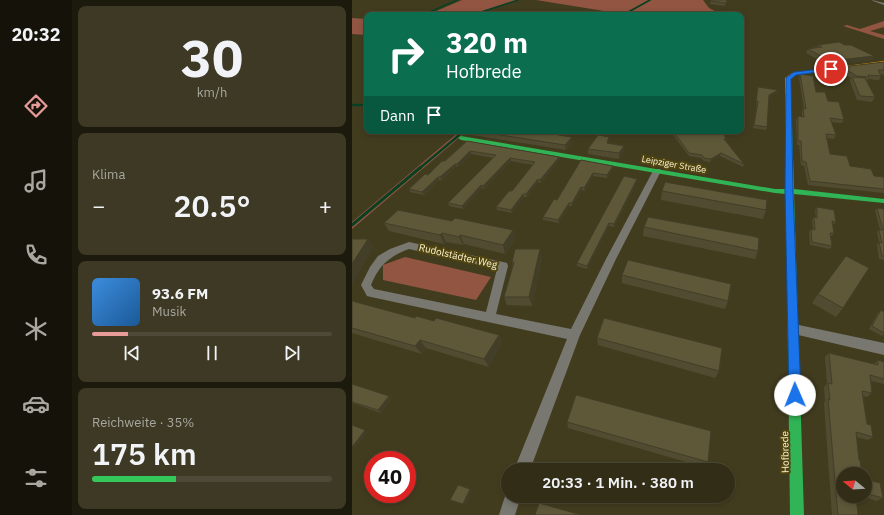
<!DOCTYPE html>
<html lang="de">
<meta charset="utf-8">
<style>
:root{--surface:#322d17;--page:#3d3924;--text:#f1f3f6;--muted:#a8a8a1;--line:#4d4936;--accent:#e69b98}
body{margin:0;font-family:"IBM Plex Sans",sans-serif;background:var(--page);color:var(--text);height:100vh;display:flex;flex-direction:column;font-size:15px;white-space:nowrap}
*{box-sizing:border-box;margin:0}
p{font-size:13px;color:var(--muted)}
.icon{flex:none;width:22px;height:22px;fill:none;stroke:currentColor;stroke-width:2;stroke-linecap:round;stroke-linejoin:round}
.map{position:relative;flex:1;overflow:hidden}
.sheet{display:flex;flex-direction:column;gap:6px;padding:6px;background:#1c190d;width:280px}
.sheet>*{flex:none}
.top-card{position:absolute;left:12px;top:12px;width:380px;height:122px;border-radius:8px;box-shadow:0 2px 6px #0003,0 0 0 1px var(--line);background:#0b6e4f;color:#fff;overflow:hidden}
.needle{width:26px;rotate:288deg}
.tools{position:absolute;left:484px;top:467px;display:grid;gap:8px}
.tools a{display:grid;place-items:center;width:36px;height:36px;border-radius:50%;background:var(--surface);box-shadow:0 2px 6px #0003,0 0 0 1px var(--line);font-size:20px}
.speed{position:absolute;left:12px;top:451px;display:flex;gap:8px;font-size:20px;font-weight:700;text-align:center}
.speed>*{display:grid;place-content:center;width:52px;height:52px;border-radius:50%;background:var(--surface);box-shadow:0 2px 6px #0003,0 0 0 1px var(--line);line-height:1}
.speed .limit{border:6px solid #d22;background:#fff;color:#111}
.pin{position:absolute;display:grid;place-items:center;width:34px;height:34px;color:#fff;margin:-17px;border:2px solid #fff;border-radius:50%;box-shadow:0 1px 4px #0007}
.me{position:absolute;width:44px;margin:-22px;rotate:359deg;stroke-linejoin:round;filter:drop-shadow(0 0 3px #0008)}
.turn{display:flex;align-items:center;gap:14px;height:84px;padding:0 16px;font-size:18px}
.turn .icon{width:52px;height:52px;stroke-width:2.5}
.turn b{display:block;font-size:28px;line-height:34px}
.then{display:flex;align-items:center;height:38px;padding:0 16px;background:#0003;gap:8px;font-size:15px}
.big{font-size:30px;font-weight:600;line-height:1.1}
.sheet .tile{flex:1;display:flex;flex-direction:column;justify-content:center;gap:6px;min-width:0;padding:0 14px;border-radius:8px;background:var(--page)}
.sheet .dial{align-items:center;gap:0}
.dial b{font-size:52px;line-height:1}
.song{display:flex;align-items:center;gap:12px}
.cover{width:48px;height:48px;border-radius:6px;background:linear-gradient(135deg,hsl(210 70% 55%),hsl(210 70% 35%))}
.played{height:4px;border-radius:2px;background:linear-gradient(90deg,var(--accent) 15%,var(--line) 15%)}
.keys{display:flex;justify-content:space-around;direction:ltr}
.heat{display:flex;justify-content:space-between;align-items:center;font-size:22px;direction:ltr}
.charge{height:6px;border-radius:3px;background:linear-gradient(90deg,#34c759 35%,var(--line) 0)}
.trip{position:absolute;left:149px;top:463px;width:234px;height:40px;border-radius:20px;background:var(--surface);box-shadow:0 2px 6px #0003,0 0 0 1px var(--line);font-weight:600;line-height:40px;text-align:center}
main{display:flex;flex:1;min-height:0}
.menu{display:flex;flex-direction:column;width:72px;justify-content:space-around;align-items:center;background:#141209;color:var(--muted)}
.menu .icon{width:28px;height:28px}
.menu .active{color:var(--accent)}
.menu b{font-size:18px;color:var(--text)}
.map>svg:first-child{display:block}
</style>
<main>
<nav class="menu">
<b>20:32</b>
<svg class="icon active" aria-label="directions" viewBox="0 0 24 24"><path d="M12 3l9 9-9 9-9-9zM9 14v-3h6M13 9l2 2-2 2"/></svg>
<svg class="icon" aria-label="music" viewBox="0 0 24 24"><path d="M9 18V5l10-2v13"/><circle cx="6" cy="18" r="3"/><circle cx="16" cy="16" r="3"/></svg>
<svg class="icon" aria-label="phone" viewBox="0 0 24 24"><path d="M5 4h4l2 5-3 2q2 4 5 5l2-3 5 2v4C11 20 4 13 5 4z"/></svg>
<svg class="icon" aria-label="climate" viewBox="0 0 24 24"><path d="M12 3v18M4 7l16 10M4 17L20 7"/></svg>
<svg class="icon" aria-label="car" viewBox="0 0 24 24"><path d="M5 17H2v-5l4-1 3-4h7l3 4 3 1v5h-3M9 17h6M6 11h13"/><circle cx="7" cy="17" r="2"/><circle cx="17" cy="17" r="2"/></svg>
<svg class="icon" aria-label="filters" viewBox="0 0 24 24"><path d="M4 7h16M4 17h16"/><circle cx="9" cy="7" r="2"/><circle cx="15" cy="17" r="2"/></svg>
</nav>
<section class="sheet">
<div class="tile dial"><b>30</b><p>km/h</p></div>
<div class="tile"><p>Klima</p>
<div class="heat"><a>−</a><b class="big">20.5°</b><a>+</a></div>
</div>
<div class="tile">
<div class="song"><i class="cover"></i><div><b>93.6 FM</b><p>Musik</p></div></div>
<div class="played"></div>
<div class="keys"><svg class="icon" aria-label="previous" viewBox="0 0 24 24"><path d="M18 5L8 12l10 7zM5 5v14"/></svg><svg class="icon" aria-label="pause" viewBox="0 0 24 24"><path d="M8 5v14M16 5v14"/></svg><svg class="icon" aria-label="next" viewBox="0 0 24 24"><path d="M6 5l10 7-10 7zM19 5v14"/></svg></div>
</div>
<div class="tile"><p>Reichweite · 35%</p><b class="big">175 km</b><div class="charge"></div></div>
</section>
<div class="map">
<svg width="532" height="515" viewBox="0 0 532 515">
<rect width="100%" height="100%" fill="#423c1f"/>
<path fill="#915542" d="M110,0H166L118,15H75Z
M184,0H297L271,14Z
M299,0H351L357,8L371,15H272Z
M0,18L15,19V35L0,34Z
M532,21V27L518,31L532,35V39L491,26L495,25L508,29Z
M108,131H115L0,229V222Z
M53,257L139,277L124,300L31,280V265Z"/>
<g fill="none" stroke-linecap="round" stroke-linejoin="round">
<path stroke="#094022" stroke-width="1.5" d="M73,14L105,0
M120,15L166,0
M271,15L298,0"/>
<path stroke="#094022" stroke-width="2.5" d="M0,105H15
M68,168L112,131"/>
<path stroke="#094022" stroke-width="3" d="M0,225L69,167"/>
<path fill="#787871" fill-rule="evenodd" d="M520,0L532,3V5L521,1Z
M302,169H308L309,171L264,259L228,335L178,470H162L215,339L19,297L15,296L9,285L18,267L26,256L38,249L57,242L151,262L155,263L156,266L144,314L219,329L254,259ZM57,249L145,269L134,312L22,289L19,285C27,265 38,256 57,249Z
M442,324L532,343V355L442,334L438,333L436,329L438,325Z
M155,490L156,496H169L163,515H147Z"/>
<path fill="#30b455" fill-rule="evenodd" d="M436,92L439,94L442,189L532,199V203L442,194L452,515H438L434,194L423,193L109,140L106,138L109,136L423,189H434L433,94Z"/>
<path fill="#ff9f0a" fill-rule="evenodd" d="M532,61V63L443,75L439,79V94L436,96L433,94V78L440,73Z"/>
</g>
<path fill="#514c31" d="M375,0L373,6L358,4L359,1Z
M466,45H493L522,56L520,60L476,65L454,53L456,49L465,47Z
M532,62V75L528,74L529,76L527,80L516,79L515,81L523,97L520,102L505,100L498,81L499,78L488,72L489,67Z
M448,74L464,92L476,101L492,120L490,123L479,122L484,135L482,139L475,138L478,154L498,166L522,176L532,177V193L456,185L452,166L449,165L447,145H445L444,120L446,116L450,117V112L451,108L452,109L447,78Z
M406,87L426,90L425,92L417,97L415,127L414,130L401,128L405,104L404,105Z
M119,131H210L211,135H210L220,142L214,150L120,135Z
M318,131H374L370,133L374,138L373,140L392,164L391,167L368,156L358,162L352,161L349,158L337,156Z
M115,141L208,159L189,183L186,182L175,197H172L160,213L145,210L144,207L160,191L181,165L159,161L132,189L130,188L111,209L97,206L96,203L141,158L119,154L106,167L104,166L90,180H87L72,195L58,192L57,189L93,161Z
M257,143L272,146V151L267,159L236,154V149Z
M229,160L261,166V169L255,178L241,176L233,191L230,190L220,206H217L207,223L191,220V217L205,200Z
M285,182L262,227L257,226L235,269L225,266V263Z
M310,191L414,210L411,219L309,200Z
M465,207L484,222L482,224H481L482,233L480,236H478L480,246L478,249L458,245L457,232L459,229H461L460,220L462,217L464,218L463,210Z
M525,208L532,209V260L527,259L525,245L527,242L525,232L527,230H528L523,211Z
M100,221L161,230L163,239L153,254L112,244L111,245L94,242L92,244L37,231L32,223Z
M292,227L406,251L403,259L291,236Z
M190,258L180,306L155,305L152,297L161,266L160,262Z
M270,275L376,301L373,309L270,283Z
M466,294L491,308L484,317L460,303Z
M0,301L63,318L147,335L150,342L137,367L74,348L70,354L0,333Z
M529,310L532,312V334L530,336L517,329L526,313Z
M245,338L367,371L363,378L246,345Z
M477,353L522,364L526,360L532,362V384L519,381L520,393L515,397L511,396L515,424L521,437L516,440L504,437L491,474L506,515H480L472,403L473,402L472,387L475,384L473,357Z
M0,384L37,396L39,398L29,413L0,403Z
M215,422L356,462L352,467L216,428Z
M513,479L531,498L524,501L510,496H513Z"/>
<path fill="#423e28" d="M522,56L520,60L476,65L478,61Z
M426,90L425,92L416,98L417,95Z
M209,131H210L211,135L207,140L206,135Z
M369,131H374L368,135Z
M220,137V142L214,150L213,145Z
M257,137L258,143L255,148V143Z
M272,146V151L267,159V153Z
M118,151L119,154L106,167L105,164Z
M369,153L368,156L358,162L359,159Z
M207,157L208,159L189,183L188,180Z
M158,158L159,161L132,189L131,186Z
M103,164L104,166L90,180L88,177Z
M261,166V169L255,178V175Z
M241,173V176L233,191L232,188Z
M86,177L87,180L72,195L70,192Z
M186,179V182L175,197L174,194Z
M285,179V182L262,227V224Z
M129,185L130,188L111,209L110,206Z
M229,187L230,190L220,206V203Z
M171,194L172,197L160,213L159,210Z
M217,203V206L207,223L206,220Z
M257,223V226L235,269V266Z
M161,230L163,239L153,254L151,245Z
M90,233L94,242L92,244L88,235Z
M108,235L112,244L111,245L107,237Z
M16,239L22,247L0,285V264Z
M188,249L190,258L180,306L177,297Z
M147,335L150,342L137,367L132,359Z
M68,340L74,348L70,354L63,346Z
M37,396L39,398L29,413L26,410Z
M13,430L16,432L4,448L1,446Z
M118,489L120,490L114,506L111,504Z"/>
<path fill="#5e5839" stroke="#423e28" d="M359,0H375L374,3L359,1Z
M487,42L493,45H499L522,56L478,61L456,49L470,47L466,45Z
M532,62V70H526L529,76L516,75L517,77L505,76L489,67Z
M448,74L461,76L464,92H473L476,101L487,102L492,120L478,118L484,135L474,134L478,154L495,156L498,166L519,169L522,176L532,177V189L458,181L454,162L450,161L449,141H446V116L452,117L451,108L454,109Z
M500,77L513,78L523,97L508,96Z
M406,87L426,90L417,95L415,127L402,125L406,101L404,102Z
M123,131H209L206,135L220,137L213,145Z
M321,131H369L374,138L372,139L392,164L369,153L359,159L352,158L350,155L337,153Z
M246,135L257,137L255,143L272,146L267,153L236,149Z
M115,141L207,157L188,180L186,179L174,194H171L159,210L144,207L157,191H160L183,162L158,158L131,186L129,185L110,206L96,203L144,155L118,151L105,164H103L88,177H86L70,192L57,189L73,174L76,175L90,161H93Z
M229,160L261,166L255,175L241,173L232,188L229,187L220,203H217L206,220L191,217L202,199L205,200Z
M272,176L285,179L262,224L257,223L235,266L225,263Z
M313,182L415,200L414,210L310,191Z
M465,207L482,210L484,222L480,221L482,233H478L480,246L460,242L459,229L463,230L462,217L465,218Z
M525,208L532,209V256H530L527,242L530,243L527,230H531Z
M46,210L100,221L103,218L161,230L151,245L108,235L107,237L90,233L88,235L32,223Z
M296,217L400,236L407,238L406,251L292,227Z
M0,239H16L0,264Z
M163,249H188L177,297H152L162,262H160Z
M494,256L517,268L491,308L466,294Z
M276,260L379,284L376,301L270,275Z
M0,301L63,318L64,316L82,321L84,318L147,335L132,359L68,340L63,346L0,328Z
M529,310L532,312V333L520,326Z
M252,318L370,348L367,371L245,338Z
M477,353L526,365V360L532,362V379L518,375L520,393L510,391L515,424L519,425L521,437L504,432L507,460L508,461L510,474H491V496H504L506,515H486L476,399L478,400L476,383L480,384Z
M0,384L37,396L26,410L0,402Z
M224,395L359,431L356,462L215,422Z
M0,425L13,430L1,446H0Z
M513,479L528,483L531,498L513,493Z
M106,485L118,489L111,504L98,500Z
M187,503L229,515H183Z"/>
<path fill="#1a73e8" stroke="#114b97" d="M479,68L481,70L444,75L439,79L441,191L449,395L447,399L443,401L439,399L437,395L433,191L434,78L442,72Z"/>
<g text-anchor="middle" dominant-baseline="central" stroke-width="4" stroke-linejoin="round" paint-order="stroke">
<g font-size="9" fill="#fdf5d3" stroke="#514510">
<text transform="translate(322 164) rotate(10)">Leipziger Straße</text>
</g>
<g font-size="10" fill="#fdf5d3" stroke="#514510">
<text transform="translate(106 256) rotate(13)">Rudolstädter Weg</text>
<text transform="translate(433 452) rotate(-91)">Hofbrede</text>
</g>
</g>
</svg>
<div class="tools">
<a><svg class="needle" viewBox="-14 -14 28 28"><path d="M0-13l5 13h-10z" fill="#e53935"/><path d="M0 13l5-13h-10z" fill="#a8a8a1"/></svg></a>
</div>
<div class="speed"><div class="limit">40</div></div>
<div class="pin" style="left:479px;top:69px;background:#d93025"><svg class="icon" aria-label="arrive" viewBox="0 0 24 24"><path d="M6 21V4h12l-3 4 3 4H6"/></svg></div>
<svg class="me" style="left:443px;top:395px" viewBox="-20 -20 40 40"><circle r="19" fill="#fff"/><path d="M0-13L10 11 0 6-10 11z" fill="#1a73e8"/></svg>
<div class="trip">20:33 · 1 Min. · 380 m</div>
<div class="top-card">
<div class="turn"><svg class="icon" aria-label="right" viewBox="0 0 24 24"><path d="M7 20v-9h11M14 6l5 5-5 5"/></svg><div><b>320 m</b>Hofbrede</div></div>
<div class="then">Dann<svg class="icon" aria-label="arrive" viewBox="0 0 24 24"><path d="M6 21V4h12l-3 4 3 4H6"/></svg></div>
</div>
</div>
</main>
